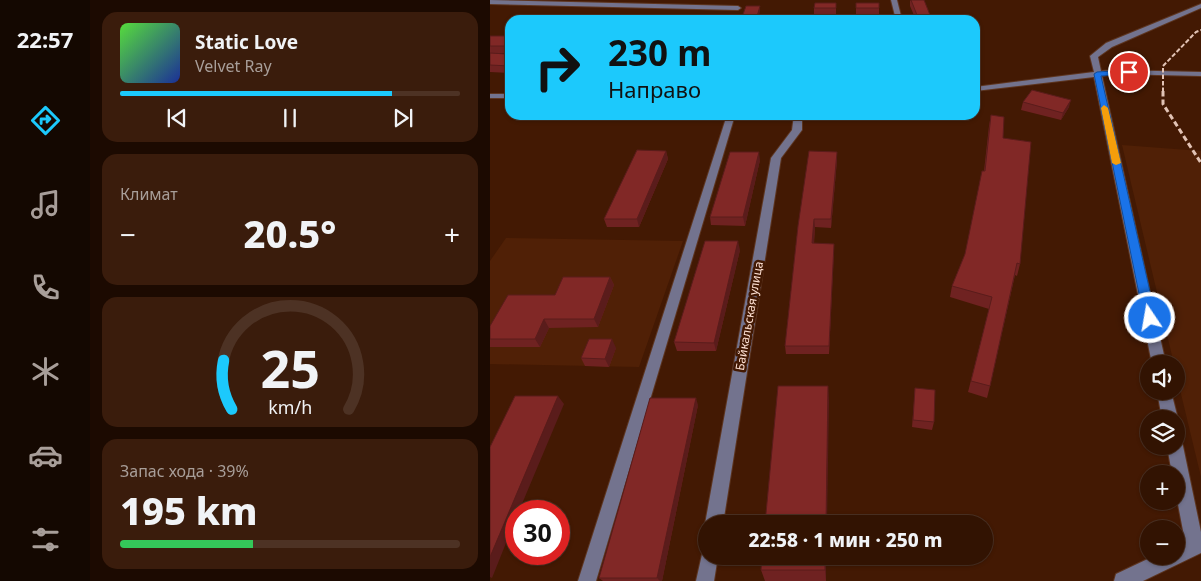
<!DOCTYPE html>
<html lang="ru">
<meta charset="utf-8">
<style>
:root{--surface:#321302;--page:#3a1c0c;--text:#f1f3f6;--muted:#a89e99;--line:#4d3224;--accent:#1cc9fc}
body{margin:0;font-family:"Noto Sans",sans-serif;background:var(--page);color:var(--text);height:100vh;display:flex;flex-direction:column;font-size:19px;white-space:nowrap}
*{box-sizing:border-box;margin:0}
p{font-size:16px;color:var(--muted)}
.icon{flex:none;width:28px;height:28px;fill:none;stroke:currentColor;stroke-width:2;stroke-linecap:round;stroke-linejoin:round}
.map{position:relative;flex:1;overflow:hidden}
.sheet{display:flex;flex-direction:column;gap:12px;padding:12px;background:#1c0a01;width:400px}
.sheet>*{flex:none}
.top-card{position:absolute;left:15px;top:15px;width:475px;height:105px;border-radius:15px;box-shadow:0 1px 4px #0004,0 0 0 1px var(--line);background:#1cc9fc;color:#111;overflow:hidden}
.tools{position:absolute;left:650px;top:355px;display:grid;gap:10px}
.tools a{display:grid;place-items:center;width:45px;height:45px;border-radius:50%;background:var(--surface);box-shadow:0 1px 4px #0004,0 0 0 1px var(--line);font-size:25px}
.speed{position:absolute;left:15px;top:500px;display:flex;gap:10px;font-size:25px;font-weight:700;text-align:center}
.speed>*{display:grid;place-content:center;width:65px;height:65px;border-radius:50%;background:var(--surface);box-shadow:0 1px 4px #0004,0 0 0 1px var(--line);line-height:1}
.speed .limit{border:8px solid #d22;background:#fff;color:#111}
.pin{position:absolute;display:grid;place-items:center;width:42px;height:42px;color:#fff;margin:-21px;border:2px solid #fff;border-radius:50%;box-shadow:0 1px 5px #0007}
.me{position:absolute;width:55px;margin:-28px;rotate:348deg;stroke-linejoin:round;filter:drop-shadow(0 0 4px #0008)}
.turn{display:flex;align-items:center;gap:18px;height:105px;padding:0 20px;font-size:22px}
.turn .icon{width:65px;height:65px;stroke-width:2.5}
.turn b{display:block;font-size:35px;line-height:42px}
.big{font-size:38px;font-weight:800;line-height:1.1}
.sheet .card{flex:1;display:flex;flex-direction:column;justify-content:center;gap:8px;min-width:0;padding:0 18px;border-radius:15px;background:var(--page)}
.sheet .dial{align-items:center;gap:0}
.dial svg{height:130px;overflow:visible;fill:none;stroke:var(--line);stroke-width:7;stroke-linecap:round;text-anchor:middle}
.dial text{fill:var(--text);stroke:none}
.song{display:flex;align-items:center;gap:15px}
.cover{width:60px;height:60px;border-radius:8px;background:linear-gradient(135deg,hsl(110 70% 55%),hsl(230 70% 35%))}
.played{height:5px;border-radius:2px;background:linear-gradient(90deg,var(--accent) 80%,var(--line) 80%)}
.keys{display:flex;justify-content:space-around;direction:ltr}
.heat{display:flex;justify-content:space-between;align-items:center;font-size:28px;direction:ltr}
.charge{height:8px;border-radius:4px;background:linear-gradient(90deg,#34c759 39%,var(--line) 0)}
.trip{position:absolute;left:208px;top:515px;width:295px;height:50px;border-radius:25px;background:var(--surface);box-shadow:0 1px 4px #0004,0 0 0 1px var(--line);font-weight:800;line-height:50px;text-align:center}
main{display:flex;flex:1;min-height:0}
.menu{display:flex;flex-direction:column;width:90px;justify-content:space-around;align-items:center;background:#140801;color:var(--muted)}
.menu .icon{width:35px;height:35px}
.menu .selected{color:var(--accent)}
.menu b{font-size:22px;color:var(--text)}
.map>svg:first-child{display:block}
</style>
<main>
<nav class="menu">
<b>22:57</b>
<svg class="icon selected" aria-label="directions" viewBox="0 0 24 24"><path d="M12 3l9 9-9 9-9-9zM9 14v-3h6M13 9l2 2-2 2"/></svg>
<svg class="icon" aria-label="music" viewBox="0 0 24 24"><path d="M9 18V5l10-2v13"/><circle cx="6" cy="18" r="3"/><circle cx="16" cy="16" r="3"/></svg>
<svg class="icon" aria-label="phone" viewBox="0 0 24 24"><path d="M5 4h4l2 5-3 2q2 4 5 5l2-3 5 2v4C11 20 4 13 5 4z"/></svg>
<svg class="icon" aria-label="climate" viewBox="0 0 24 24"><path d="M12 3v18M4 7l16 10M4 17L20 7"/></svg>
<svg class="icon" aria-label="car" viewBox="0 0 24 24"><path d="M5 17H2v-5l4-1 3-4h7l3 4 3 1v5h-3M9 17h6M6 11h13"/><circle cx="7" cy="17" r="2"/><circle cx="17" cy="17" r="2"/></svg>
<svg class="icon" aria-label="filters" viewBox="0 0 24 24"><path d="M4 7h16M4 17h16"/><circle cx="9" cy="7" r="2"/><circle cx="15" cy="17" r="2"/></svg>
</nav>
<section class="sheet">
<div class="card">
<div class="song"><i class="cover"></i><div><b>Static Love</b><p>Velvet Ray</p></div></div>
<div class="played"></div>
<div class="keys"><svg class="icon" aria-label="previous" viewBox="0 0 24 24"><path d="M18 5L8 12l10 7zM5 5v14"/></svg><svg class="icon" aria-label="pause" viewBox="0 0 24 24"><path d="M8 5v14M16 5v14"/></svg><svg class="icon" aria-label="next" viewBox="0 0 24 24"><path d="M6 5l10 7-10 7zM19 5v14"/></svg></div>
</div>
<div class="card"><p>Климат</p>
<div class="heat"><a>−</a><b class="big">20.5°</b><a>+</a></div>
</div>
<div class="card dial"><svg viewBox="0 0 100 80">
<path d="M14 69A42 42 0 1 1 86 69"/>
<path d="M14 69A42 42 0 0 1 9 39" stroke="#1cc9fc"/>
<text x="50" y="56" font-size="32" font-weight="700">25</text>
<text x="50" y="72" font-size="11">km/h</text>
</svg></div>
<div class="card"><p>Запас хода · 39%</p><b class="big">195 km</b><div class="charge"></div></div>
</section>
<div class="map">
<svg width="711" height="581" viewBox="0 0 711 581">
<rect width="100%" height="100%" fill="#431903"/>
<path fill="#502006" d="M632,145L711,151V477L686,373V364H684Z
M16,238L193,241L149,367L0,364V261Z"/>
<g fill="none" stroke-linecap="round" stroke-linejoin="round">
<g stroke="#5d3520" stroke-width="2">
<path id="minor" d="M0,0L248,6L251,8L248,10L0,4Z
M401,0H407L412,20H321L318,18L321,16H405Z
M711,4V8L622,47L608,57L611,71L624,70L711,72V76L624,74L612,76L676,364H662L604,77L485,91V87L604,72L600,56L616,43Z
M0,94H20V98H0Z
M237,115H245L106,581H88Z
M304,115H312V130L291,158L233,524H216V526L215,524L281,158L302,130Z
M667,391H681L688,419L686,422V419H672Z
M686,439L691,441L693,446L711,532V553L653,581H624L626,574L664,556H686V546L695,541L686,494V474H682L677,446H686Z
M216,548V556H228L224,581H206L213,550Z"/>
</g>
<use href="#minor" fill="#73738e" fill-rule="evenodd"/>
<path stroke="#e2c3b5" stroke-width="2" stroke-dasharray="4.5 2" stroke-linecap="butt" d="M673,92V66L706,32L711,30"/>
<path stroke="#e2c3b5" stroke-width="3" stroke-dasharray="5.5 3" stroke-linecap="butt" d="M673,91V104L711,163"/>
</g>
<path fill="#6f2221" d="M420,0L442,20H426L420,6Z
M346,3V14H324V8Z
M366,3L389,8V14H366Z
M0,36H20V73L0,72V53L17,54V53H0Z
M533,102L579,107L571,120L531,110Z
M501,115L513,138L530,264L527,276L525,275L500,386L497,398L478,392L499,309L460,297L462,286L475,254L494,171L499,126Z
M176,151L178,159L149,227H117L114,219Z
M347,152V160L341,228L325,227L324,244H344L339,354H296L295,346L308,226Z
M270,160L255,226L221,225L220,217Z
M250,250L226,351H187L184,342Z
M120,277L124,285L108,327L59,328L50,347H0V339L65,295Z
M126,348L119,367L95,366L91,358Z
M425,388L444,422L442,430L422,427Z
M208,405L172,581H113L109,578Z
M336,556V581H275L271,570Z"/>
<path fill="#5a1c1b" d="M270,6V12L268,20H266Z
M581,100L579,107L571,120L573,113Z
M176,151L178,159L149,227L147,219Z
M269,152L270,160L255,226L253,217Z
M347,152V160L341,228V219Z
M324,219L325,227L323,252L322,243Z
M248,241L250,250L226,351L224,343Z
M344,244V252L339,354V346Z
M120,277L124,285L108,327L104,319Z
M54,319L59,328L50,347L45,339Z
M122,339L126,348L119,367L115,359Z
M338,386L339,401L337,524H336Z
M68,396L74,404L29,511H26V518L2,578L0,577V557Z
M206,398L208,405L172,581H170L167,578Z
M335,556H336V581L335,570Z"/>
<path fill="#812826" stroke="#5a1c1b" d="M421,0H434L442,20H429Z
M325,3H346V8H324Z
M366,3H389V8H366Z
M256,6H270L266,20H251Z
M323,15H345V20H322Z
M366,15H390V20H367Z
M0,36H20V66L0,65V53L17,54L19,48L17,46H0Z
M542,90L581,100L573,113L533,102Z
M501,115L514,117L513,138L541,142L530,264L527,263L500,386L481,381L502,297L462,286L475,254L492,171H495Z
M147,150L176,151L147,219H114Z
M319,151L347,152L341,219H324L322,243L344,244L339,346H295L308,226Z
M240,152H269L253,217H220Z
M215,241H248L224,343L184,342Z
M73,277H120L104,319H54L45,339H0V326L18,295H65Z
M99,339H122L115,359L91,358Z
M288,386H338L336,524H275Z
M425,388L445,390L444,422L423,420Z
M25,396H68L0,557V447Z
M160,398H206L167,578H109Z
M272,556H335V570H271Z"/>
<path fill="#1a73e8" stroke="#114b97" d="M639,70L642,71V74L611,76L666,318L660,323L654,318L604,74L607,72Z"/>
<path fill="#f59e0b" d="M614,105L618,108L631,163L626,165L622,163L611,108Z"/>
<g text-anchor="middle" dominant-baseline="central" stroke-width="5" stroke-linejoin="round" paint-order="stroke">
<g font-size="12" fill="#fee1d4" stroke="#431903">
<text transform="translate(259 316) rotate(-80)">Байкальская улица</text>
</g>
</g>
</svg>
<div class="tools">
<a><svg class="icon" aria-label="sound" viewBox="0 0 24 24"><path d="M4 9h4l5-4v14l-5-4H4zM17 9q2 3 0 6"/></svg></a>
<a><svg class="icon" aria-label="layers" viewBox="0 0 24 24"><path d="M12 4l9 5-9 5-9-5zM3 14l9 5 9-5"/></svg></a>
<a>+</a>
<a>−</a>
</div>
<div class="speed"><div class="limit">30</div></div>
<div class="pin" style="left:639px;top:72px;background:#d93025"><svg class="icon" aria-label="arrive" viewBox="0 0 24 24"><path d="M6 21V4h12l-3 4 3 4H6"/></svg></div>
<svg class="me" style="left:660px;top:318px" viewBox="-20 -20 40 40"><circle r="17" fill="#1a73e8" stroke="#fff" stroke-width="3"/><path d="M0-11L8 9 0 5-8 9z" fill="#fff"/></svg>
<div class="trip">22:58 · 1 мин · 250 m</div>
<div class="top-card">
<div class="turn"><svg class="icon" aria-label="right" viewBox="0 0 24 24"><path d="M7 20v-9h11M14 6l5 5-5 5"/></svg><div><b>230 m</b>Направо</div></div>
</div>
</div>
</main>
